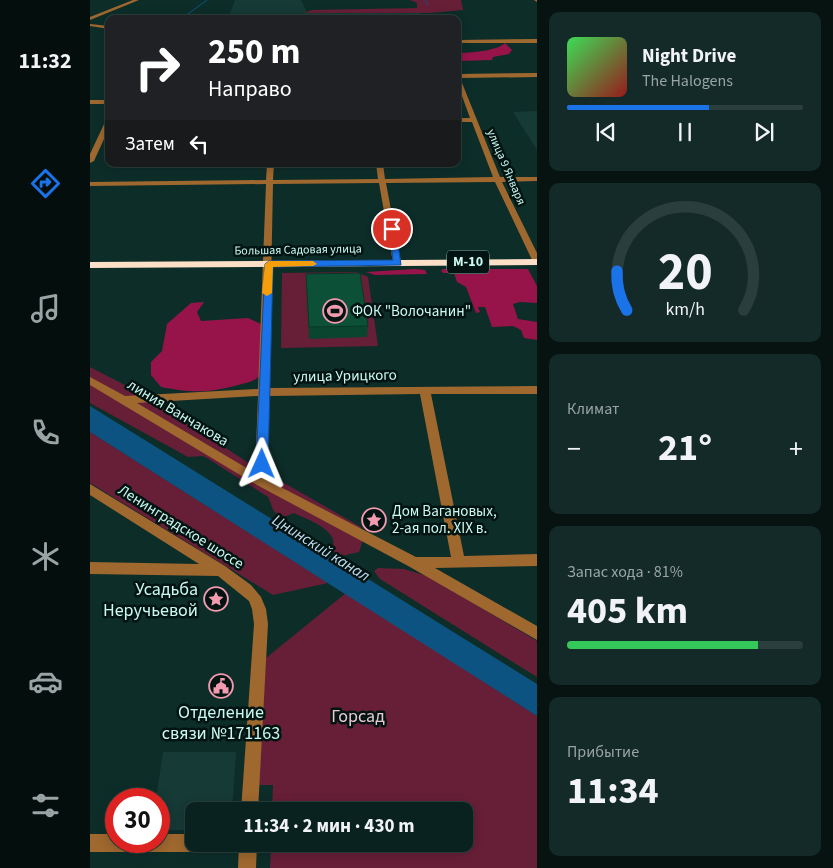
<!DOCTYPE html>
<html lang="ru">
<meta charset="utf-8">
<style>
:root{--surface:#0a221f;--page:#132a28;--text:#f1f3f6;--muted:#99a4a4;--line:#2a3f3d;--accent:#1a73e8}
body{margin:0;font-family:"Source Sans 3",sans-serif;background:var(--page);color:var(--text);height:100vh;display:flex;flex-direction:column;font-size:19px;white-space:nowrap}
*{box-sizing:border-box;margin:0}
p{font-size:16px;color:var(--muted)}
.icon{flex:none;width:28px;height:28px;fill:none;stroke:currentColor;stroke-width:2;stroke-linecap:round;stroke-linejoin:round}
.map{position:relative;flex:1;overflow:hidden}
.sheet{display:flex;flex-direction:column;gap:12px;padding:12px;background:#061311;width:296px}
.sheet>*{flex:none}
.hud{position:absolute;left:15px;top:15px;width:356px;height:152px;border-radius:10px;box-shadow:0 2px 12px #0003,0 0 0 1px var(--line);background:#202124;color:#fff;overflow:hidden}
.speed{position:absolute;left:15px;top:788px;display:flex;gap:10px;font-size:25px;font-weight:700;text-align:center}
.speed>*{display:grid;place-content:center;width:65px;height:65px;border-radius:50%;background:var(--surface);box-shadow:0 2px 12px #0003,0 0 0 1px var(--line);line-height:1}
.speed .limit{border:8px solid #d22;background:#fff;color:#111}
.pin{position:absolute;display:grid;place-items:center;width:42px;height:42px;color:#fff;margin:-21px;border:2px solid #fff;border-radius:50%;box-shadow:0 1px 5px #0007}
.me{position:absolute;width:55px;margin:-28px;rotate:1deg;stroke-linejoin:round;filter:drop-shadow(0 0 4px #0008)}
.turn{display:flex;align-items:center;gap:18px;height:105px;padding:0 20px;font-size:22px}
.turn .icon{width:65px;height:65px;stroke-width:2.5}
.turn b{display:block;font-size:35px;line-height:42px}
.then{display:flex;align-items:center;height:48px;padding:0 20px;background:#0003;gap:10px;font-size:19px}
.big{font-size:38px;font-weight:700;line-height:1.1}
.sheet .tile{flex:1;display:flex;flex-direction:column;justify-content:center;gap:8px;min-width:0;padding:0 18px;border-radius:10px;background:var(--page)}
.sheet .dial{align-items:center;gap:0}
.dial svg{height:130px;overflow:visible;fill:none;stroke:var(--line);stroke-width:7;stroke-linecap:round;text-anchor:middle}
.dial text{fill:var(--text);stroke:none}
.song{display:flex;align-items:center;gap:15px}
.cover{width:60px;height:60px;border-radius:8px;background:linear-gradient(135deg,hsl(130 70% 55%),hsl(0 70% 35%))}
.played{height:5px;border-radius:2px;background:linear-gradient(90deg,var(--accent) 60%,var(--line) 60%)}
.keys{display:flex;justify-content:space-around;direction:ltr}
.heat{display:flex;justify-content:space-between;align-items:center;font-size:28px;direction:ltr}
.charge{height:8px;border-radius:4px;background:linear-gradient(90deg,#34c759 81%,var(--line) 0)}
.trip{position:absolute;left:95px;top:802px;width:288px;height:50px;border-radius:10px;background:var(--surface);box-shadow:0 2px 12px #0003,0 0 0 1px var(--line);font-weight:700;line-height:50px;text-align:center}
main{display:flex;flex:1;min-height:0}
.tab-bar{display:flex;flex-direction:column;width:90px;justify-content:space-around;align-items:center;background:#040e0c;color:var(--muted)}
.tab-bar .icon{width:35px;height:35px}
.tab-bar .current{color:var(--accent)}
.tab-bar b{font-size:22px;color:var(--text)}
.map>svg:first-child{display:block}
</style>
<main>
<nav class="tab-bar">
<b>11:32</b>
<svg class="icon current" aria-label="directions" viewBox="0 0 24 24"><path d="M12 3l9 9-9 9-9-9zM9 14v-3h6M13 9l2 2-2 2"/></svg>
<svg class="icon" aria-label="music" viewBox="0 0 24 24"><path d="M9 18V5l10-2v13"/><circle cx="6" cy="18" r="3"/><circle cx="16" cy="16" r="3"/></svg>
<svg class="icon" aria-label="phone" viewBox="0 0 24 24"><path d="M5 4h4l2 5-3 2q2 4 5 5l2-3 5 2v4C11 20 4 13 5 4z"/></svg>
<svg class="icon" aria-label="climate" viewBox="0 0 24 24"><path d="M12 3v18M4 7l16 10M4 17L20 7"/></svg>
<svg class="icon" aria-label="car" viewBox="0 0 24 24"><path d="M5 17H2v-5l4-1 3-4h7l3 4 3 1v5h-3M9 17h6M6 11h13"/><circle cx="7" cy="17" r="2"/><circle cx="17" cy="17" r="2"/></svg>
<svg class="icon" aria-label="filters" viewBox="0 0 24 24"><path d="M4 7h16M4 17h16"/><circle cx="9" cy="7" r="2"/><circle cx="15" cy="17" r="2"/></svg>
</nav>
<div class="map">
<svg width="447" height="868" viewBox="0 0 447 868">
<rect width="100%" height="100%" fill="#0d2d29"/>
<path fill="#163a36" d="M145,0H211L217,12L331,13L333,19H138Z
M447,111V150L423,112Z
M73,752H146L142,811H104V830H69V799H66Z"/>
<path fill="#671f37" d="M320,0H371L373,10L340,13H214L222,10L327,8V3Z
M266,272L278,277L288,346L191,348L192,273Z
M0,367L52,394L154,460L271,527L273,540L269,552L247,557C242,551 245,544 242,537C235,525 216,519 204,513L194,517C180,512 184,508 178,497L117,458L113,456L98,457L0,403Z
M0,432L238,583L183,595L0,483Z
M288,568L314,569L337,576L447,641V677L290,579L284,571Z
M256,593L447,716V868H180L181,844H374V811H182L183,785H168L176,658Z"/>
<path fill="#961449" d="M415,43L422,50L419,54L403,57L402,60L368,61V53C379,53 407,51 415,43Z
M325,269L335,270L337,274L285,275L276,272Z
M353,269H438L447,286V303L430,302L423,304L428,319L447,322V340L434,338L431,330L423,326L402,327L395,307H388L390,312L386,313L376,287L367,282L364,273H353L351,271Z
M114,302L107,312L111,321L158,318L173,325L172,374C163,382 160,382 148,385C119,393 101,393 71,387L61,375V362L72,351L77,324L101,303Z"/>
<path fill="#0d5381" d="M0,406L447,684V716L0,432Z"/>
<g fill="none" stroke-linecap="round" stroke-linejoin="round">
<path stroke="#0d5381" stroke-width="1" d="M335,0L338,5
M91,19L117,0"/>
<path fill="#9f682f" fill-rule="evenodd" d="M43,0H49L0,20V17Z
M444,0H447V2Z
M0,24L19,26V29L0,26Z
M447,39V43H368V40Z
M447,73V77L370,78L410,177H447V181L412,182L447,253V265L443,262L405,182L296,183L311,263L307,266L303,263L289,183L183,184L179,388L447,386V394H341L374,556L447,554V566L345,568L447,626V640L320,567L167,485L0,385V377L35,396L168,389L176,184L0,186V182L176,180L177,164H184L183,180L288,179L286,164H293L295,179L403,177L382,122H368V118H380L368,85V74ZM330,394L361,557H326L177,480L179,396ZM168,396L165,473L47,403Z
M0,100H19V104H0Z
M19,118V128L4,161L0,163V154L16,120Z
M0,484L135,566L161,585L171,597L176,609L178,624L168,811H151L164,624L162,609L159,601L128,576L0,574V562L109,564L0,495Z
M0,834H26V841H69V834H104V844H112L110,849L104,852H0Z
M149,844H167L166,868H148Z"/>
<path fill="#fbdfc7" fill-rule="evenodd" d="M447,259V265L0,268V262Z"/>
</g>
<path fill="#0a4530" d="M216,274L278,326L277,337L219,339Z"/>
<path fill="#0c5038" stroke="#083827" d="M270,273L278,326L219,327L216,274Z"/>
<path fill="#1a73e8" stroke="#114b97" d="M299,227L306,229L311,265L183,267L178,464L172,468L168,467L166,464L175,264L179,261L303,260Z"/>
<path fill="#f59e0b" d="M179,261H223L227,264L223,266L183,267L182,293L177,296L172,293L175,264Z"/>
<defs>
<g id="stadium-ring" transform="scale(1.25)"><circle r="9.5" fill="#011411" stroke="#f29aaf" stroke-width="1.5"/><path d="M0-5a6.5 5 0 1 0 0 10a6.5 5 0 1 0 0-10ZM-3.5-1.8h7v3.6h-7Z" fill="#f29aaf"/></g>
<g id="sight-ring" transform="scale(1.25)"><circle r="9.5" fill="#011411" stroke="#f29aaf" stroke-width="1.5"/><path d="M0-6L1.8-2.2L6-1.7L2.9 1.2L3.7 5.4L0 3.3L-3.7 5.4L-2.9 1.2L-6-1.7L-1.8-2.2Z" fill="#f29aaf"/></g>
<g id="civic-ring" transform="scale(1.25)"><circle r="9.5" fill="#011411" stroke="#f29aaf" stroke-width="1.5"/><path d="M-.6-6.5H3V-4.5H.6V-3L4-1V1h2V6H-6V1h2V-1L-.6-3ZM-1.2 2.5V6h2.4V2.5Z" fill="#f29aaf"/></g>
</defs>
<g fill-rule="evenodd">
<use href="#stadium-ring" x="245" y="311"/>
<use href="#sight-ring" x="284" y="520"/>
<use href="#sight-ring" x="126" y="599"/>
<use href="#civic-ring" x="131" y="686"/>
</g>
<g text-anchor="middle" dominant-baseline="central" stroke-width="5" stroke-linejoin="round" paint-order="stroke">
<g font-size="12" fill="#cbf9f1" stroke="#011411">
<text transform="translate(416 167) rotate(67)">улица 9 Января</text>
<text transform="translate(208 250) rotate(-1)">Большая Садовая улица</text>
</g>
<rect fill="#011411" stroke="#8eb4ae" stroke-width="1" x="357" y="250.5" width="42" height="23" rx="4"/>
<g font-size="14" font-weight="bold" fill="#cbf9f1">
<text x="378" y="262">М-10</text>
</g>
<g font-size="15" fill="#cbf9f1" stroke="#011411" text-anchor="start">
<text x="262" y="311">ФОК "Волочанин"</text>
<text x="302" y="511">Дом Вагановых,<tspan x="302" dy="17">2-ая пол. XIX в.</tspan></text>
</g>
<g font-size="15" fill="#cbf9f1" stroke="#011411">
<text transform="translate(255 376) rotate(-1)">улица Урицкого</text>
<text transform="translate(88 413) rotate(31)">линия Ванчакова</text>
<text transform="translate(91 527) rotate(32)">Ленинградское шоссе</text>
</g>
<g font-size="16" font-style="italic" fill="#c5ddf2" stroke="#011411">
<text transform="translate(231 548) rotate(32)">Цнинский канал</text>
</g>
<g font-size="18" fill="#cbf9f1" stroke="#011411" text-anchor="end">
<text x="108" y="589">Усадьба<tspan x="108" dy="21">Неручьевой</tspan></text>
<text x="131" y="712" text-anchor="middle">Отделение<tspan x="131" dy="21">связи №171163</tspan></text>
</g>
<g font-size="18" fill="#eac8cf" stroke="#011411">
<text x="268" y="716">Горсад</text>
</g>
</g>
</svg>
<div class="speed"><div class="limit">30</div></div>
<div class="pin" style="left:302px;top:229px;background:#d93025"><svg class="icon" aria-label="arrive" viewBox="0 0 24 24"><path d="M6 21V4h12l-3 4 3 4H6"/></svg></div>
<svg class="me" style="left:172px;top:464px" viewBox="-20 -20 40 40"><path d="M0-17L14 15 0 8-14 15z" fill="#1a73e8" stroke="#fff" stroke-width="4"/></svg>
<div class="trip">11:34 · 2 мин · 430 m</div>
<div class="hud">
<div class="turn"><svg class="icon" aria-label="right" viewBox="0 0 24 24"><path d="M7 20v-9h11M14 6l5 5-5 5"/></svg><div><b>250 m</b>Направо</div></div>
<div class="then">Затем<svg class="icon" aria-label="left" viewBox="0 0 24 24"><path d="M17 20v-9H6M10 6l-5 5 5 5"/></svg></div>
</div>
</div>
<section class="sheet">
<div class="tile">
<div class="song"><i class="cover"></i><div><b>Night Drive</b><p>The Halogens</p></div></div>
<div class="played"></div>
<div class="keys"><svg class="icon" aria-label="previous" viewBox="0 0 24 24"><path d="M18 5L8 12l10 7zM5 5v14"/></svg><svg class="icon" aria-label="pause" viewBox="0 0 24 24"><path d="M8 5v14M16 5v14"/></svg><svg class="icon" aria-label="next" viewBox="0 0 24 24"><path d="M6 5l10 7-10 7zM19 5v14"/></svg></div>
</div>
<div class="tile dial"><svg viewBox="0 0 100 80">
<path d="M14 69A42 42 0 1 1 86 69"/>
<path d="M14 69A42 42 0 0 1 8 45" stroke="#1a73e8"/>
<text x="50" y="56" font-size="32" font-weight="700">20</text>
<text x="50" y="72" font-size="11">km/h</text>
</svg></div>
<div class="tile"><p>Климат</p>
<div class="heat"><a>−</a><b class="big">21°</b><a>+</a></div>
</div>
<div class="tile"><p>Запас хода · 81%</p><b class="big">405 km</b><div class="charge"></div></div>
<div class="tile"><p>Прибытие</p><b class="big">11:34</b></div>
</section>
</main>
